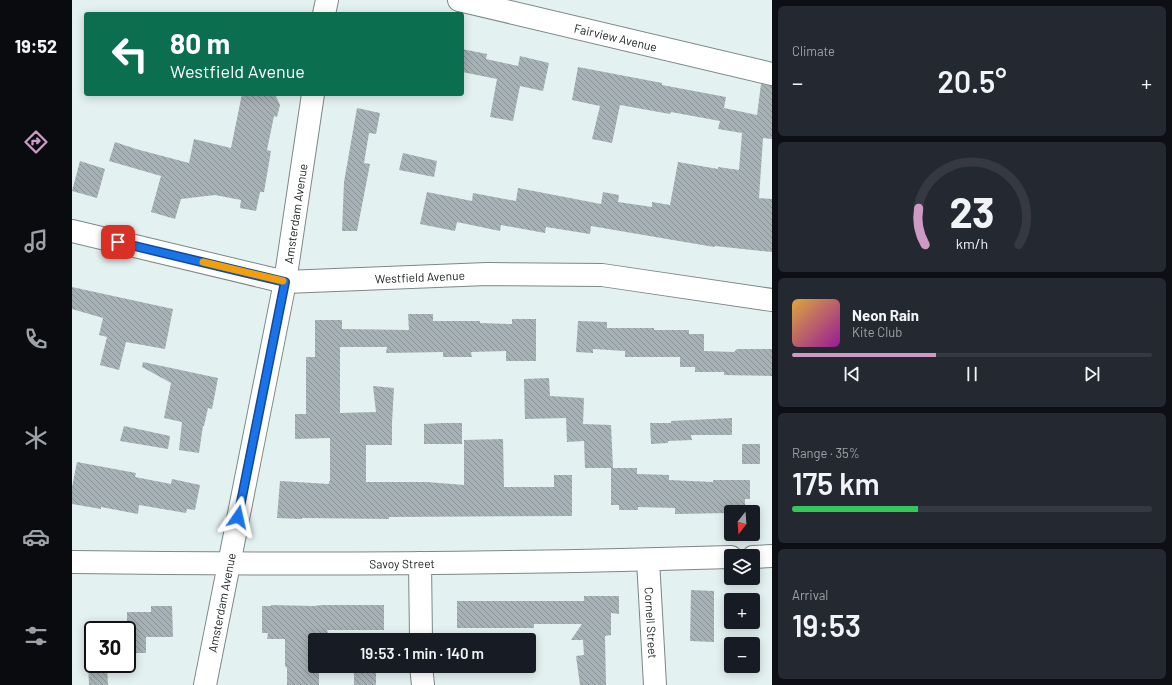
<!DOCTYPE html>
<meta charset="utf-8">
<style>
:root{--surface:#171b24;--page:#242831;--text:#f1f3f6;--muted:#9ea1a6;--line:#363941;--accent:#cd9ac5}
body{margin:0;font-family:Barlow,sans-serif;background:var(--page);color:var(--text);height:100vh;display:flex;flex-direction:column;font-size:15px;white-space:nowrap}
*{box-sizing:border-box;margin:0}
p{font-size:13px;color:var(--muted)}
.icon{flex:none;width:22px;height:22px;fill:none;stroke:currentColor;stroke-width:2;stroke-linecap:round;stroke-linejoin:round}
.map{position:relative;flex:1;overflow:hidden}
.details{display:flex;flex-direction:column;gap:6px;padding:6px;background:#0d0f14;width:400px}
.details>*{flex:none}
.hud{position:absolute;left:12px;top:12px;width:380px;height:84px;border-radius:4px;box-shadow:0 2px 10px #0003;background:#0b6e4f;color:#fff;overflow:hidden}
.needle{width:26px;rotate:197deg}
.controls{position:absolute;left:652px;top:505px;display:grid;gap:8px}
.controls a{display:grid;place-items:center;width:36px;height:36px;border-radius:4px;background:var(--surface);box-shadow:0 2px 10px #0003;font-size:20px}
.speed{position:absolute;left:12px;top:621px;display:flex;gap:8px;font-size:20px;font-weight:700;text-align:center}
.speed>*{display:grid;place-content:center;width:52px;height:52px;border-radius:50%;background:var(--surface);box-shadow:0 2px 10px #0003;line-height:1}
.speed .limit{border:2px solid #111;border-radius:6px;background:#fff;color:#111}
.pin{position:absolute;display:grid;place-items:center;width:34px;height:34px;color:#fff;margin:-17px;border-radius:8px;box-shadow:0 2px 6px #0006}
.me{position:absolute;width:44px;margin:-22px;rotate:11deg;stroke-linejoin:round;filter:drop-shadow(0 0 3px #0008)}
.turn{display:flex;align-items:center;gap:14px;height:84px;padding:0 20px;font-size:18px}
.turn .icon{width:52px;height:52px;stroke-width:2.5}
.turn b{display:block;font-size:28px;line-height:34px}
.big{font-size:30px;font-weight:600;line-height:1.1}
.details .widget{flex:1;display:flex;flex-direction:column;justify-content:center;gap:6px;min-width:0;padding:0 14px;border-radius:6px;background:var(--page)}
.details .dial{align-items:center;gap:0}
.dial svg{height:104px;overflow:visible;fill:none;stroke:var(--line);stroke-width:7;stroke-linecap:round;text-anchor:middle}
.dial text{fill:var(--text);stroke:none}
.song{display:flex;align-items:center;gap:12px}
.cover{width:48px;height:48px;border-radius:6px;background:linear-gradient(135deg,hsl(40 70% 55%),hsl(300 70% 35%))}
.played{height:4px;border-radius:2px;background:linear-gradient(90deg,var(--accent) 40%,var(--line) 40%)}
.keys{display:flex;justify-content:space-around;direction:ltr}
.heat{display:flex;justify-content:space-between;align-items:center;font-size:22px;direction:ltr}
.charge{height:6px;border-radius:3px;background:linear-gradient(90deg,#34c759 35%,var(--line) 0)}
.trip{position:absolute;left:236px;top:633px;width:228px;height:40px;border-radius:4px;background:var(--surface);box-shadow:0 2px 10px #0003;font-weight:600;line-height:40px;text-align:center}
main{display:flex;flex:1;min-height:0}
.dock{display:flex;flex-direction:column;width:72px;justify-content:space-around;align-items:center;background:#090b0e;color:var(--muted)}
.dock .icon{width:28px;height:28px}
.dock .current{color:var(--accent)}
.dock b{font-size:18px;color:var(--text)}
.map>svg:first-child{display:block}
</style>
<main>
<nav class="dock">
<b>19:52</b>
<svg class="icon current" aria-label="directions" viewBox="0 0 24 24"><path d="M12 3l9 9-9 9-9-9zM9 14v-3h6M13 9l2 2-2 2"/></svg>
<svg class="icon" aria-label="music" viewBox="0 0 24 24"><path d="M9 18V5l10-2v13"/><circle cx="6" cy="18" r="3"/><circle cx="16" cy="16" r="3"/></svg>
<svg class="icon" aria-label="phone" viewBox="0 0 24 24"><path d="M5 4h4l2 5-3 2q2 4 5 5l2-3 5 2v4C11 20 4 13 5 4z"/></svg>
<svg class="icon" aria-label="climate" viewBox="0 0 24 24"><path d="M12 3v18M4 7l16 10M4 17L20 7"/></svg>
<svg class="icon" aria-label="car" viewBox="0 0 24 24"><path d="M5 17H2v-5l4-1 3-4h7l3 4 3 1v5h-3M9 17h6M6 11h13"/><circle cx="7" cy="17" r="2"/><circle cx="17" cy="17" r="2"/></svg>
<svg class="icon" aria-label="filters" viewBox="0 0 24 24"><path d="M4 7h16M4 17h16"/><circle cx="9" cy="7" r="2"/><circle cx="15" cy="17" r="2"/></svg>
</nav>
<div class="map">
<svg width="700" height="685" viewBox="0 0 700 685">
<defs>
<pattern id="building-back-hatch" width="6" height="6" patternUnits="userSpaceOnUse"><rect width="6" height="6" fill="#a7b2b6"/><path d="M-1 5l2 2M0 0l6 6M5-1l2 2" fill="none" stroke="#889194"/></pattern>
</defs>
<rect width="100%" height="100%" fill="#e3f1f0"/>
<path fill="url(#building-back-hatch)" d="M390,49L415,54L414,59L446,66L448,56L477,63L471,91L448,86L441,121L418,117L425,79L390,72Z
M506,67L590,83V85L654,97L652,108L685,115L689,84L700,86V139L691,138L687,198L700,199V252L643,246L642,247L519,226L518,234L474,227L473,233L429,225L428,231L385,222L383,231L348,224L355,192L400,201L401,193L444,201L446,188L529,204L531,192L547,195L546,202L580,207V202L598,205L606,162L646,169V167L667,170L670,133L646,129L648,121L599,112L598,114L548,105L540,143L520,139L528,106L500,100Z
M170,94H203L208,105L205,117L202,116L195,150L199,151L192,192H188L184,211L168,208L169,200L143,195L109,199L103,219L79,212L89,176L37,161L43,142L64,149L117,163L122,139L159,148Z
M285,108L308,113L304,134L297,133L292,163L298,164L285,231H270L272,182Z
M331,153L365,161L362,177L327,170Z
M8,161L33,169L25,198L0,191Z
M0,287L101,309L93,349L54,342L47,370L28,365L35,337L27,335L31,318L0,309Z
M336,314H361V321H408V323L440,324V319H464V361H434V351L399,352L400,357H371V352L314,353L315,347H268V413L304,412L301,386L322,388L320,423V445H294V482H355L392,485V440L431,439L432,487H482V475H500V516L317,517V519L230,518V519L205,518L208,481L257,484V481H258V438L223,439V414H234V357H243V320H270V329L337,330Z
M506,321L535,322V328H582V330H617V334H632V351L662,352L665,349H700V376L652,375V372H623V367H608V357H553V351L521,349V353L504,352Z
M71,362L146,378L140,409L136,408L132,426H131L127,453L107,450L110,422L92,418L99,383L70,367Z
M477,378L478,396L512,398L511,424L539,425L541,468H513L512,441L495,442L494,418L453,419L452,379Z
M660,418V435H619L620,440L596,441V443L579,444L578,423H599V421Z
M371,423H390V444H352V424Z
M52,426L98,436L96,449L48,441Z
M670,444H688V464H670Z
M5,462L64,473L63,477L99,484L100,479L128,485L123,510L115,509L114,513L67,505L66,514L29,507V509L0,504V487Z
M539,468H565V474L597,475V480L641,482V480H678V499H673V512H659V513L603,514V508L566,507V510H547V505H539Z
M619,590L642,591V642L618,641Z
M512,596H547V614L539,613V635L533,636L534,685H508L504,656L512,655L511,640H499L510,624H462V628H385V601H512Z
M199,605L242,606L250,605H312V630H255L256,633H243V666H247V685H215V668L213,666V639H195L196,633H190V606H199Z
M79,606H100L101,637H74V653H55V612H79Z
M16,664H35L36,685H17Z
M282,666H304V685H282Z"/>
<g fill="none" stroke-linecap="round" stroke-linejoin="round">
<g stroke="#7c8887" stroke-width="24">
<g id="minor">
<path id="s1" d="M387,0L700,74"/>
<path d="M252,14L255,0"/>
<path id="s2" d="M0,231L213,282L415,274L530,275L700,300"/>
<path d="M681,557L700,556"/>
<path id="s3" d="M576,560L583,685"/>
<path id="s4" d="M0,562C220,565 439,564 659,557"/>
<path d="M348,563L349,640"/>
<path d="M349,666L351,685"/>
<path id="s5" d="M133,685L213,282L241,94"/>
</g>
</g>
<use href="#minor" stroke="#fff" stroke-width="22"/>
</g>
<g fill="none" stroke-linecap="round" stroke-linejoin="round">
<g stroke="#114b97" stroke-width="10">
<path id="route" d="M46,242L213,282L166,517"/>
</g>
<use href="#route" stroke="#1a73e8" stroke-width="7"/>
<path stroke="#f59e0b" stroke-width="7" d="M131,262L211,281"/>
</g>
<g text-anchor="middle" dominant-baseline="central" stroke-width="3.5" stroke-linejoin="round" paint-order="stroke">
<g font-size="12" fill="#202525" stroke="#e3f1f0">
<text stroke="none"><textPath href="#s1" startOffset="161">Fairview Avenue</textPath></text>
<text stroke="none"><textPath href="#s5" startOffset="480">Amsterdam Avenue</textPath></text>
<text stroke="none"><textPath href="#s2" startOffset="354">Westfield Avenue</textPath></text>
<text stroke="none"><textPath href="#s4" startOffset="330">Savoy Street</textPath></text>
<text stroke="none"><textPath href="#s5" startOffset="84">Amsterdam Avenue</textPath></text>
<text stroke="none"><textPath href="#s3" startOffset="63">Cornell Street</textPath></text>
</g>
</g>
</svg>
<div class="controls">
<a><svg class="needle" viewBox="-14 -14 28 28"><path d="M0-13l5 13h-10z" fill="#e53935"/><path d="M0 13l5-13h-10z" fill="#9ea1a6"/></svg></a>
<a><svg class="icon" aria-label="layers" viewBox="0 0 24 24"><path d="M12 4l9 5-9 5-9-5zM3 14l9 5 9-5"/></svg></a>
<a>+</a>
<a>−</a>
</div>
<div class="speed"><div class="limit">30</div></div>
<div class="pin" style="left:46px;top:242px;background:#d93025"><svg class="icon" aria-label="arrive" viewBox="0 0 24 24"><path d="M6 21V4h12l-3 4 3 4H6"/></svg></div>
<svg class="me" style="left:166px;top:517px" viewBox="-20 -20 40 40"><path d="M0-17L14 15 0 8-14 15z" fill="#1a73e8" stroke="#fff" stroke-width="4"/></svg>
<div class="trip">19:53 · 1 min · 140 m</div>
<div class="hud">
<div class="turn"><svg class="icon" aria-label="left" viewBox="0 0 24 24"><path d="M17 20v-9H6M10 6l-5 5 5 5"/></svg><div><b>80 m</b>Westfield Avenue</div></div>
</div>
</div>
<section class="details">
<div class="widget"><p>Climate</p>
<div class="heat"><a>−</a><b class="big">20.5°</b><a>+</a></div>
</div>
<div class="widget dial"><svg viewBox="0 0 100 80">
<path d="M14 69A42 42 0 1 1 86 69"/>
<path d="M14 69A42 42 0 0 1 9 41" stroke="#cd9ac5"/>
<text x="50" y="56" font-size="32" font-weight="700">23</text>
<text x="50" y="72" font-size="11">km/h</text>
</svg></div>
<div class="widget">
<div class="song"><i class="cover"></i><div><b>Neon Rain</b><p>Kite Club</p></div></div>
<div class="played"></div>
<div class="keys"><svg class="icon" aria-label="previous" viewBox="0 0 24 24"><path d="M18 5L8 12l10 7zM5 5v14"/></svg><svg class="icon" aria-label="pause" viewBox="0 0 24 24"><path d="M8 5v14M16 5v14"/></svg><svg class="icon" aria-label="next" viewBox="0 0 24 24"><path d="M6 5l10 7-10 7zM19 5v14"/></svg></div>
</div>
<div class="widget"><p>Range · 35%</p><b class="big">175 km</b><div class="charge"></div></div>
<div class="widget"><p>Arrival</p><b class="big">19:53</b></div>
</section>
</main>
